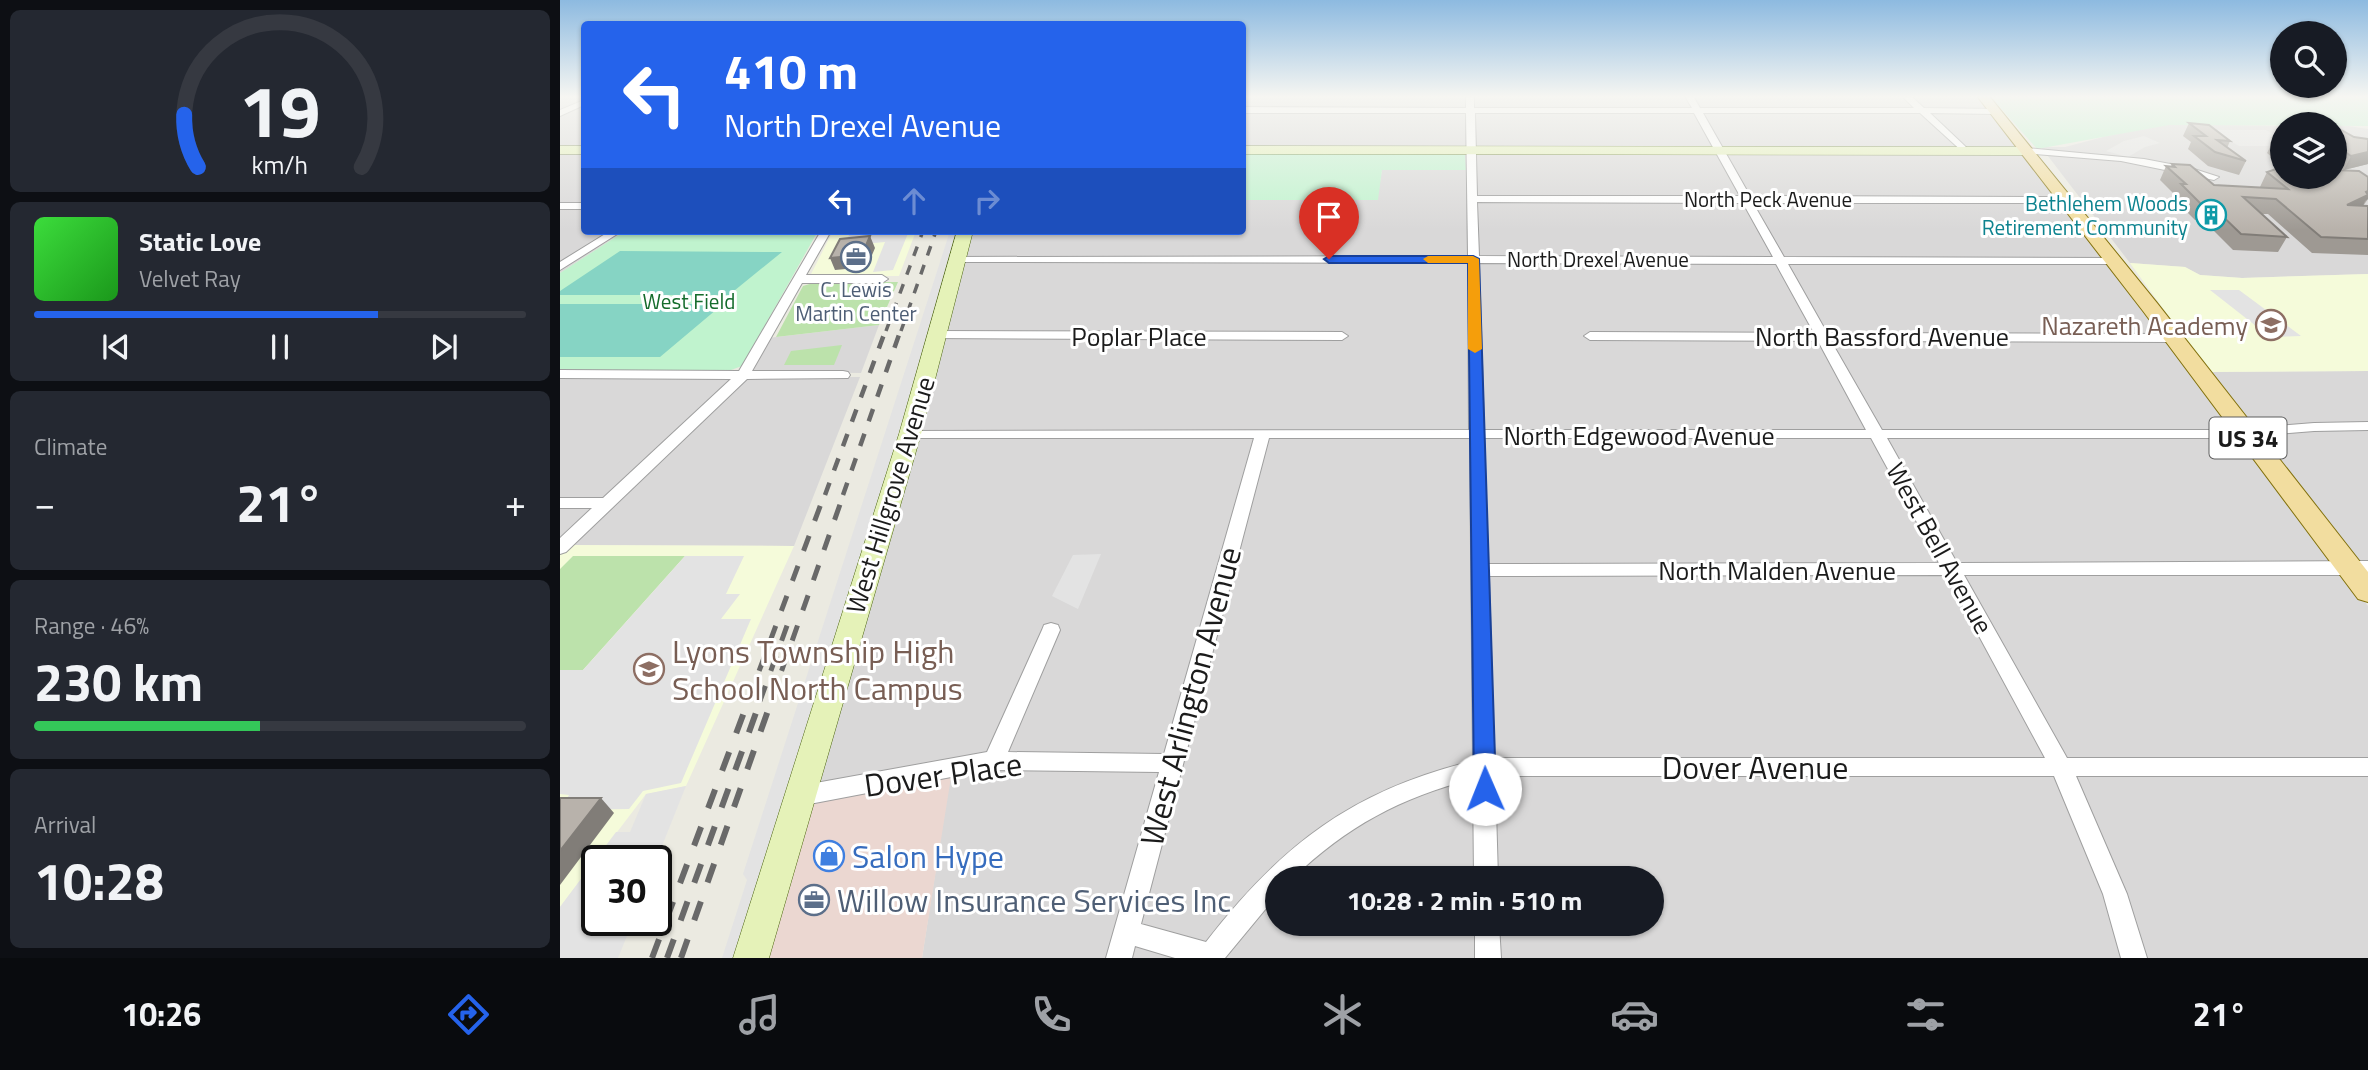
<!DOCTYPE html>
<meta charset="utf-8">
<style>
:root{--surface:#171b24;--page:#242831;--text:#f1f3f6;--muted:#9ea1a6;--line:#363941;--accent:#2563eb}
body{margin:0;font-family:"Titillium Web",sans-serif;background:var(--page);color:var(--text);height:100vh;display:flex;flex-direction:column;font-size:26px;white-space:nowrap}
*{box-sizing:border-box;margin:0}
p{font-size:23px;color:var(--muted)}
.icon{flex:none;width:38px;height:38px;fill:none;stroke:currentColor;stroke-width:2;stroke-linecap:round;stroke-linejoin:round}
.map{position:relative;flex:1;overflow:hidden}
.drawer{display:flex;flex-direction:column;gap:10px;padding:10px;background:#0d0f14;width:560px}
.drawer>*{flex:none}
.hud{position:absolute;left:21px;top:21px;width:665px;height:214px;border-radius:7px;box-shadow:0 2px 5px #0004;background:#2563eb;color:#fff;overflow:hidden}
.fabs{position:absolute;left:1710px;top:21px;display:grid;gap:14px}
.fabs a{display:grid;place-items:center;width:77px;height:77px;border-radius:50%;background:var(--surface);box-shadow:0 2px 5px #0004;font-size:35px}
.speed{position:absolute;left:21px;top:845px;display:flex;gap:14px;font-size:35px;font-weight:700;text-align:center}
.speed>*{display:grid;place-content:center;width:91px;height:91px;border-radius:50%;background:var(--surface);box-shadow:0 2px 5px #0004;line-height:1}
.speed .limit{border:4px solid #111;border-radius:10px;background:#fff;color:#111}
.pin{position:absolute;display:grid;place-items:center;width:60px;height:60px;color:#fff;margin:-72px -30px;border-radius:50% 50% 50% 0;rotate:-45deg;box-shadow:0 0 7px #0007}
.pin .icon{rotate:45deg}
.me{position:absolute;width:77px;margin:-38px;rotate:359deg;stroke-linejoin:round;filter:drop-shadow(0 0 5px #0008)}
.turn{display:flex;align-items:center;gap:24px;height:147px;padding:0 28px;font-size:32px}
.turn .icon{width:91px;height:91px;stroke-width:2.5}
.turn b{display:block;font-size:49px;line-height:60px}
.lanes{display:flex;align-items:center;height:66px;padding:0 28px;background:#0003;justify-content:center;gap:35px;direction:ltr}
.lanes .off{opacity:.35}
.big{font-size:52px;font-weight:700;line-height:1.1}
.drawer .card{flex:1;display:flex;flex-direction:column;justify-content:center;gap:10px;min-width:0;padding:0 24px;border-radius:10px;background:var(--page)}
.drawer .dial{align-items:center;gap:0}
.dial svg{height:182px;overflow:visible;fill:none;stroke:var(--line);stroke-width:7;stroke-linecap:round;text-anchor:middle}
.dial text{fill:var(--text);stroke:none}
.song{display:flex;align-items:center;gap:21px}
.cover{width:84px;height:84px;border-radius:10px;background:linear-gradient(135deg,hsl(120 70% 55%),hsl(120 70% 35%))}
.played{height:7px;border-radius:4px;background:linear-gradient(90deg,var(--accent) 70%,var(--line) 70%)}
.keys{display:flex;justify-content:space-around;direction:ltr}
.heat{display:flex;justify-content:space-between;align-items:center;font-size:38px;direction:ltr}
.charge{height:10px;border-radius:5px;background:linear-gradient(90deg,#34c759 46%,var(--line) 0)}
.trip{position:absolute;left:705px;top:866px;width:399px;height:70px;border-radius:35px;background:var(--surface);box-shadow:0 2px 5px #0004;font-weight:700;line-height:70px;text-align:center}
.tabs{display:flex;height:112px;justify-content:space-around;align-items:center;background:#090b0e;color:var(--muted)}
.tabs .icon{width:49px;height:49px}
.tabs .active{color:var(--accent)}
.tabs b{font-size:32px;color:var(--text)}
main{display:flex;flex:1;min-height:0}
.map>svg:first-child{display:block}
</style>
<main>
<section class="drawer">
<div class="card dial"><svg viewBox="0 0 100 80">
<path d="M14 69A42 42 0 1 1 86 69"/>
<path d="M14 69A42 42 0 0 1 8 46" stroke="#2563eb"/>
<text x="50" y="56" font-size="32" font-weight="700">19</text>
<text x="50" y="72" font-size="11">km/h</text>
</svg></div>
<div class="card">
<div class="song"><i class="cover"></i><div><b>Static Love</b><p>Velvet Ray</p></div></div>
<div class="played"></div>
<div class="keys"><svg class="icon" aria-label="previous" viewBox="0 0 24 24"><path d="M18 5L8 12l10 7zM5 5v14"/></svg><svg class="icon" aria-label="pause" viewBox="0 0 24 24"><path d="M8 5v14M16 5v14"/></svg><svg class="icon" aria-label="next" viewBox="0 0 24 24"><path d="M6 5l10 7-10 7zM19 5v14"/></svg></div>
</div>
<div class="card"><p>Climate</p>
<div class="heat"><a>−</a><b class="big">21°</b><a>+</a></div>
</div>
<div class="card"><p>Range · 46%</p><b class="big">230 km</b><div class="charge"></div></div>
<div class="card"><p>Arrival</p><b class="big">10:28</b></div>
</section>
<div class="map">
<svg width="1808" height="958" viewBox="0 0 1808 958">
<rect width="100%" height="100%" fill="#ebeae1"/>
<path fill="#d9d8d8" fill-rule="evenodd" d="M0,96H24V231H65L0,273Z
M683,96H1420L1458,150L683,149Z
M1593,124L1722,126V177H1774L1775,124L1808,129V274L1682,278L1640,275L1625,267L1570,263L1481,147H1505Z
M1461,153L1808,606V958H567L708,439L991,438H696L551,958H362L391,772L243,799L413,231H682L683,200H817L822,170H905L902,154ZM718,878H1092V924H718Z
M319,325L301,373L188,372L208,338Z
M1808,371V577L1649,372Z
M0,377H300L234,546L0,545Z"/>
<path fill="#ebd7d1" d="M392,771L362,958H196L243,799Z"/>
<path fill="#f5fbda" d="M273,231H356L339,276H250Z
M1570,263L1625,267L1640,275L1682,278L1808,274V371L1649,372Z
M6,545L234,546L126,786L86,794L0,907V551Z"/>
<path fill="#bce2ab" d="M256,282H338L319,325L216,337L243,286Z
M282,345L274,365H224L231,351Z
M13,556H125L23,670H0V569Z"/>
<path fill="#c0f3ce" d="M1430,96H1808V126L1609,125L1477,149Z
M683,153L902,154L905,155L906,170H822L818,200H683Z
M65,231H258L182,366L171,370H0V273Z"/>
<path fill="#86d4c4" d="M60,251L222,252L169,295H0V291Z
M0,304H163L100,357H0Z"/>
<path fill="#e3e3e3" d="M1653,130H1706L1722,139V146H1679Z
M1584,136L1600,143L1585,147L1568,157L1546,151L1564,141Z
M291,231H349L333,270L313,272L325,242L284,246Z
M390,231H400L179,958H162L187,880L183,874Z
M1650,290H1679L1741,336L1710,337Z
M541,554L518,609L492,596L513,555Z
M125,556H184L166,594H180L161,619H191L121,783L83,791L69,809L0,810L9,795L0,794V670H23Z
M126,786L96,861H37V920L73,921L58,958H0V907L56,832H70L86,794Z"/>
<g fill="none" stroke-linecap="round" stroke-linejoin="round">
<g stroke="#9f9f9f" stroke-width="2">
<path id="street" d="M906,96H914V108H1132L1125,96H1133L1140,108H1354L1342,96H1351L1364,108L1438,109V113L1435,114L1370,113L1408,149L1410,151L1405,154L1360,113H1143L1190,196L1504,197L1509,200L1504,203H1193L1224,257L1554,258L1560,261L1554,264H1228L1267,333L1614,334L1620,338L1614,342L1271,341L1322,430H1668L1754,423L1808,422V430L1754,431L1668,438H1327L1397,563L1808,561V573L1790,575H1404L1507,758H1808V776H1516L1567,894L1587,958H1561L1543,894L1494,776H935L938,878H914L913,779C841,797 786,827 733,878H718V894L665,958H615L575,946L572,958H546L599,772L428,770L239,806L231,803L228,796L231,789L239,786L427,752L482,630L484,625L491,623L498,625L500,630L448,752L604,754L694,438H350L343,434L345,431L909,430L908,263L396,262L390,259L392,257L908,256L906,113H682V107L906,108ZM915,113H1134L1180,196H917ZM917,202L1183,203L1213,257L919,256ZM919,263L1216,264L1254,333L1030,332L1024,336L1030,340L1258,341L1306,430H924ZM709,438H910L913,761C793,790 721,845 646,942L581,924ZM924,438H1311L1379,563L928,564ZM1386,575L1485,758H934L929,576Z
M24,100V105L0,116V110Z
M1466,148L1584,159L1631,168L1659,177L1654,180L1561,161L1463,153L1461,151Z
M0,203H24V209H0Z
M50,231H62L0,270V262Z
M261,231H271L246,275H322L328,279L322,283H242L192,371H283L288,372L290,375L288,378L187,379L6,552L0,554V538L32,508H0V498H43L171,379L0,378V370L179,371Z
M377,331L782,332L788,336L782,340L372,338L371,335Z
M915,924H939L941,958H915Z"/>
</g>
<g stroke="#4c650f" stroke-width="1">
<path id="secondary" d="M0,146H24V154H0Z
M682,146L1466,147L1473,151L1466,155L682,154Z
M397,231H413L361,434L209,958H173L339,434Z"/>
</g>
<g stroke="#83720e" stroke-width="2">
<path id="primary" d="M1417,96H1429L1597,303L1808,572V602L1798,599L1583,311Z"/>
</g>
<use href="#street" fill="#fff" fill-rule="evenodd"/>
<use href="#secondary" fill="#e5f2b8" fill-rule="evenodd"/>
<use href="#primary" fill="#f2dd9f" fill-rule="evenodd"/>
<path stroke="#696969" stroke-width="3.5" stroke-dasharray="10 10" stroke-linecap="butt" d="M326,331L363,231
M341,331L376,231"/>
<path stroke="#696969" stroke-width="4.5" stroke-dasharray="13 13" stroke-linecap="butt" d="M265,495L326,329
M283,495L341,329"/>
<path stroke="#696969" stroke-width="5" stroke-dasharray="16 16" stroke-linecap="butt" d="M188,701L265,493
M200,701L228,623
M211,701L284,493"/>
<path stroke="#696969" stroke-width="6" stroke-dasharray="20 20" stroke-linecap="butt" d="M92,958L189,699
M107,958L201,699
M121,958L212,699"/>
</g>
<path fill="#9e9993" d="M1629,123L1670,141L1667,148L1686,161L1679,175L1648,166L1628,149L1631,142L1623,136Z
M1774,128L1794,137L1808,139V164L1784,170L1774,163Z
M1714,139L1722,140V165L1707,153Z
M1612,164L1654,185L1701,188L1700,187L1707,172L1808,199L1803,206H1808V255L1752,253L1708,214H1701L1727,237L1718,252L1673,250L1644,221L1635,220L1614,199L1616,196L1600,180L1606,166H1611Z"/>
<path fill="#817d78" d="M1808,152V164L1784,170L1791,156Z
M1808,191V199L1805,201L1801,210L1787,205Z
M310,236L315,248L307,267L275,270L270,258Z
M41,798L54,813L0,885V851Z"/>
<path fill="#b8b2ab" stroke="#817d78" stroke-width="2" d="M1629,123L1649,125L1670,141L1657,140L1686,161L1655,152L1634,136H1646Z
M1776,127L1794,137L1808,139V152L1791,156L1778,147H1774V128Z
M1714,139L1722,140V145Z
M1612,164L1630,165L1654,185L1728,189L1707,172L1722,167V177H1774V170L1799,171L1808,177V191L1806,192L1808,195L1787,205L1808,206V239L1761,237L1716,199L1683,197L1727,237L1681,234L1651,205H1642L1621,184H1626L1606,166L1615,167Z
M310,236L302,255L270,258L280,239Z
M0,798H41L0,851Z"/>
<linearGradient id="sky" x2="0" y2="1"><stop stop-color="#8dbae0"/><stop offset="0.42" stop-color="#f6f6f2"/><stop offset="1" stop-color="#f6f6f2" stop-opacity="0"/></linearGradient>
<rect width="1808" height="230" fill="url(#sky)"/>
<path fill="#2563eb" stroke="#184099" stroke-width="2" d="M913,256L919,259L936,789L933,796L925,799L917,796L914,789L908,263H769L764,259L769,256Z"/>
<path fill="#f59e0b" d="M913,256L919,259L922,349L915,353L908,349V263H868L863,259L868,256Z"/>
<defs>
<g id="building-ring" transform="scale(1.575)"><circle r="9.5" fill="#fff" stroke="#0f9aa8" stroke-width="1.5"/><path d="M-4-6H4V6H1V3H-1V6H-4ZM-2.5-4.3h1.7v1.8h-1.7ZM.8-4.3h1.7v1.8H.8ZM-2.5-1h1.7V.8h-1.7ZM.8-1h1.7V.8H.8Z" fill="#0f9aa8"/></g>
<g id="office-ring" transform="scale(1.575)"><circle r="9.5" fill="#fff" stroke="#5c6f8a" stroke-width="1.5"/><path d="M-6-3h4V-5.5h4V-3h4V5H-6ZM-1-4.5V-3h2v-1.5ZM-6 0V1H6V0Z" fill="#5c6f8a"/></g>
<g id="school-ring" transform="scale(1.575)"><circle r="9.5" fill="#fff" stroke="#8d6e63" stroke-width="1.5"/><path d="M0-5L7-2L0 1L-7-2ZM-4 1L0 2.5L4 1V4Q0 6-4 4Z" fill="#8d6e63"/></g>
<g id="shop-ring" transform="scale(1.575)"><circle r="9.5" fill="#fff" stroke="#3f7fe0" stroke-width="1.5"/><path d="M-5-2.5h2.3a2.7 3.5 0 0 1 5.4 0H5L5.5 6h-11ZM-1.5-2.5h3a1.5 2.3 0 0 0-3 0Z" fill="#3f7fe0"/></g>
</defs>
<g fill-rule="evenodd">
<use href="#building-ring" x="1651" y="215"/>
<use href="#office-ring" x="296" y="257"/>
<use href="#school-ring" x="1711" y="325"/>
<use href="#school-ring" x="89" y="669"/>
<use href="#shop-ring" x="269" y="856"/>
<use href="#office-ring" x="254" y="900"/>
</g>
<g text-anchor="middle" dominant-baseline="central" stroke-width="6" stroke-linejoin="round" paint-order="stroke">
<g font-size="21" fill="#1b1b1b" stroke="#fff">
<text x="1208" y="199">North Peck Avenue</text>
<text x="1038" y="259">North Drexel Avenue</text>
</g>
<g font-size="21" fill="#0d838f" stroke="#fff" text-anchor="end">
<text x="1628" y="203">Bethlehem Woods<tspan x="1628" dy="24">Retirement Community</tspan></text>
</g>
<g font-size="21" fill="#4e5e75" stroke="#fff">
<text x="296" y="289">C. Lewis<tspan x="296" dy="24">Martin Center</tspan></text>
</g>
<g font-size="21" fill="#156c2c" stroke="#fff">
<text x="129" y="301">West Field</text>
</g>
<rect fill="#fff" stroke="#5f5f5f" stroke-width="2" x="1649.5" y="417.5" width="77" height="41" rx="5"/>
<g font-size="24" font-weight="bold" fill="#1b1b1b">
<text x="1688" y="438">US 34</text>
</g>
<g font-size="26" fill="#785e54" stroke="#fff" text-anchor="end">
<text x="1688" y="325">Nazareth Academy</text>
</g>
<g font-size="26" fill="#1b1b1b" stroke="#fff">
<text x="579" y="336">Poplar Place</text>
<text x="1322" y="336">North Bassford Avenue</text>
<text x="1079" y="435">North Edgewood Avenue</text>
<text transform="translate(330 495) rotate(-73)">West Hillgrove Avenue</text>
<text transform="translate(1380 548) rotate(61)">West Bell Avenue</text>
<text x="1217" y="570">North Malden Avenue</text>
</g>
<g font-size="32" fill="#785e54" stroke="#fff" text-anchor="start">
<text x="112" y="651">Lyons Township High<tspan x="112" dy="37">School North Campus</tspan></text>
</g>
<g font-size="32" fill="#1b1b1b" stroke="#fff">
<text transform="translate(630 696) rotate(-75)">West Arlington Avenue</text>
<text x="1195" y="767">Dover Avenue</text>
<text transform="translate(383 774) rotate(-8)">Dover Place</text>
</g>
<g font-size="32" fill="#366cbe" stroke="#fff" text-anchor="start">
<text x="292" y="856">Salon Hype</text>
</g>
<g font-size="32" fill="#4e5e75" stroke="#fff" text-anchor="start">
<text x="277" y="900">Willow Insurance Services Inc</text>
</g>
</g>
</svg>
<div class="fabs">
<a><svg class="icon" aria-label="search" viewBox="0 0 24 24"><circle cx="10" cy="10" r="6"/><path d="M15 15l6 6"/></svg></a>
<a><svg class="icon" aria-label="layers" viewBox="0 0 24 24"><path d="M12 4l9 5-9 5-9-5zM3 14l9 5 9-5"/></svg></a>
</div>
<div class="speed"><div class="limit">30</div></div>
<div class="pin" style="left:769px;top:259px;background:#d93025"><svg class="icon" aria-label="arrive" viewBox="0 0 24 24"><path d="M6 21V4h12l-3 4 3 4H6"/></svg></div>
<svg class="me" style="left:925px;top:789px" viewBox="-20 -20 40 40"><circle r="19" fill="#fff"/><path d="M0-13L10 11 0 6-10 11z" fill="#2563eb"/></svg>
<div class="trip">10:28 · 2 min · 510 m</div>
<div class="hud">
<div class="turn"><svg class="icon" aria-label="left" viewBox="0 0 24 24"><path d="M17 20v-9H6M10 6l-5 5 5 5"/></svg><div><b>410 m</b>North Drexel Avenue</div></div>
<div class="lanes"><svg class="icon" aria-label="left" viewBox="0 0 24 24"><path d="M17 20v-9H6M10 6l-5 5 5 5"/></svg><svg class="icon off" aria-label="ahead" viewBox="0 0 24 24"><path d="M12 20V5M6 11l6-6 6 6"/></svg><svg class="icon off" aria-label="right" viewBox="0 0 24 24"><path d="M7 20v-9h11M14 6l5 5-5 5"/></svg></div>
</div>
</div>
</main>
<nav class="tabs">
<b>10:26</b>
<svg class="icon active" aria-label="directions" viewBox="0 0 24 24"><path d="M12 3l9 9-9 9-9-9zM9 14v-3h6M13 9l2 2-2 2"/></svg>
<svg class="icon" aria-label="music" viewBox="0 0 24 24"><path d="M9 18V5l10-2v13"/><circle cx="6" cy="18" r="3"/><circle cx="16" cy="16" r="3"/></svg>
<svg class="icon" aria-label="phone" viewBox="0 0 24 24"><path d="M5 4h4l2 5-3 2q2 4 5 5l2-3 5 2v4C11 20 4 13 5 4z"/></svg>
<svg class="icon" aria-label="climate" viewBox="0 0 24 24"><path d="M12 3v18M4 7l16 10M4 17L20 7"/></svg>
<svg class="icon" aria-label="car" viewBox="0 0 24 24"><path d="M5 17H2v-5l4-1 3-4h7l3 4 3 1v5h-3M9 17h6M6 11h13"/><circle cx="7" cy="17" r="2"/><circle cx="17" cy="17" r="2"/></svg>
<svg class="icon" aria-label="filters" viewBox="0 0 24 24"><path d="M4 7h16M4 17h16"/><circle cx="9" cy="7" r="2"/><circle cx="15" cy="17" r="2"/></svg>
<b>21°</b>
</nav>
